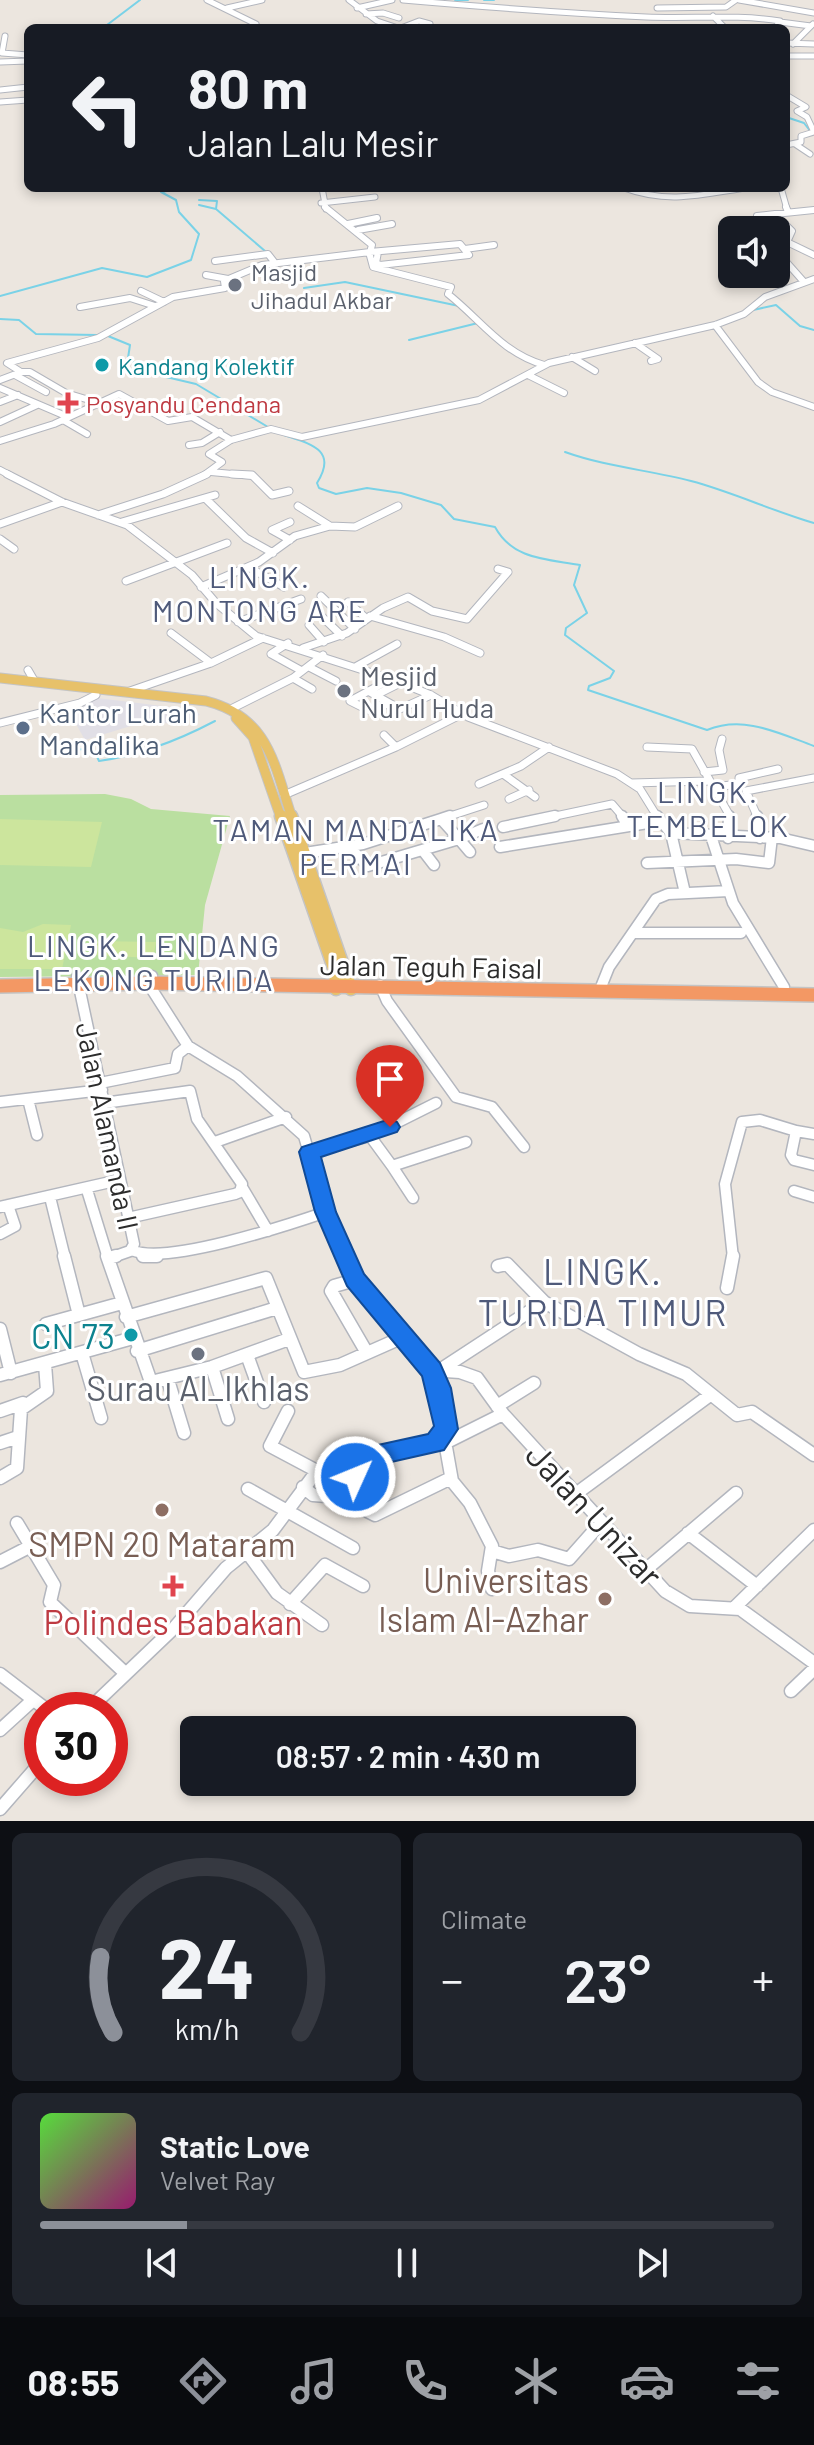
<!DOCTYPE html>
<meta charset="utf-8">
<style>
:root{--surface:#171b24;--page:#20242c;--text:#f1f3f6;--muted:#9ea1a6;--line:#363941;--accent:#8c9099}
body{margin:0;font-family:Barlow,sans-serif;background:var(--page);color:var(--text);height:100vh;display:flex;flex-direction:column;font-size:30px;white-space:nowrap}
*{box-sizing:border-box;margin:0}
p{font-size:26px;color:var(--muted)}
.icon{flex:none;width:44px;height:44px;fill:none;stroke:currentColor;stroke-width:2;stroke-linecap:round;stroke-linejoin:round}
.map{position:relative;height:1821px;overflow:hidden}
.details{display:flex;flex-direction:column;gap:12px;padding:12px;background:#0d0f14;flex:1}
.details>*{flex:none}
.guide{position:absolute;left:24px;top:24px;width:766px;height:168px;border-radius:12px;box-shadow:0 4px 12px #0003;background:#171b24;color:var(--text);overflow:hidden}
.buttons{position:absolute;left:718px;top:216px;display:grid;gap:16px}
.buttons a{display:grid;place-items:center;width:72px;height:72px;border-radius:12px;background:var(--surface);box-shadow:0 4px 12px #0003;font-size:40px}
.speed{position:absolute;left:24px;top:1692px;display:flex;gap:16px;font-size:40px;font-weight:700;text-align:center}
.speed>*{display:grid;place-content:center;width:104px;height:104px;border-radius:50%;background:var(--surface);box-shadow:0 4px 12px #0003;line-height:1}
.speed .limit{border:12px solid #d22;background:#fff;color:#111}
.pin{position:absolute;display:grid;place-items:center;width:68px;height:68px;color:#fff;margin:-82px -34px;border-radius:50% 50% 50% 0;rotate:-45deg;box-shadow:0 0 8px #0007}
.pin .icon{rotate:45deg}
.me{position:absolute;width:88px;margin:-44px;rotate:46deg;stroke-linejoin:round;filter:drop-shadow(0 0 6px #0008)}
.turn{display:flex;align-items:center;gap:28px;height:168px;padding:0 32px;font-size:36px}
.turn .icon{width:104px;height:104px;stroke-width:2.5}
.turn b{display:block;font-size:56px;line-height:68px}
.big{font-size:60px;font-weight:600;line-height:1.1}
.details .card{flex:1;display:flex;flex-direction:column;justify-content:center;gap:12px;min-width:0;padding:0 28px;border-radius:12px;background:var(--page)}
.details .dial{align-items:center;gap:0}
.dial svg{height:208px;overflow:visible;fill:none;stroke:var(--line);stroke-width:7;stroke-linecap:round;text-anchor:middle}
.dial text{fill:var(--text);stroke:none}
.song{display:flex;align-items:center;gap:24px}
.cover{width:96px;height:96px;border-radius:12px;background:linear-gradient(135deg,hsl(110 70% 55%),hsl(320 70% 35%))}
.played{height:8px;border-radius:4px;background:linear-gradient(90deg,var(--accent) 20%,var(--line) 20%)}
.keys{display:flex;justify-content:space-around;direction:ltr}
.heat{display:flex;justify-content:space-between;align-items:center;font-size:44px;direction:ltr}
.details .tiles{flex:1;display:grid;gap:12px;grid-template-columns:1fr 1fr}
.card:last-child{grid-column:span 2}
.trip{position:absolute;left:180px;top:1716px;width:456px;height:80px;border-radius:12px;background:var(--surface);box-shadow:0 4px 12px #0003;font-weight:600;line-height:80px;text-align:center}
.menu{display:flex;height:128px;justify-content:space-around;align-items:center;background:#090b0e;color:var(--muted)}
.menu .icon{width:56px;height:56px}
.menu .on{color:var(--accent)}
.menu b{font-size:36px;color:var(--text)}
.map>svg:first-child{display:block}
</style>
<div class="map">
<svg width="814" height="1821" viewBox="0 0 814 1821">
<rect width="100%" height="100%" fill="#ece6df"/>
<path fill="#e1dfe6" d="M97,698L195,710L200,715L173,724L147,721L85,740L67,708Z"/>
<path fill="#badfa0" d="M105,794L131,799L151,809L230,816L205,905L198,975L0,977V795Z"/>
<path fill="#cce59d" d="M0,819L102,822L91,867L0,865Z
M43,924L71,925L62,969H0V928L23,932Z
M94,941L156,942L153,958L90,955Z"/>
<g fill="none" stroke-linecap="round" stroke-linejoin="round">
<path stroke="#7ad2e7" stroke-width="2" d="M455,0H468
M484,0H494
M103,28L140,0
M786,117L804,123L811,132
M199,200L217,201L216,209
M199,205L216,209L265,251
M304,288L345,282L459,306
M0,296L102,268L147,277L191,260L199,234L179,212L176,200L161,192L185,188
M753,310L776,305L800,326L814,330
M0,319L19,320L36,334L98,335
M108,336L130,345L128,358L149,373L196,384L268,427
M409,340L478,323
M284,435C311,444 338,450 317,483L319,488L336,494L367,488L401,493L441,505L454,519L495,527C513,560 547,559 580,565L574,585L587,613L566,628L565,635L614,671L610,678L589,686L588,690L707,730C744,715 778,733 814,746
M565,452C607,467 649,470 691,481C733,492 772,511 814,523
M75,750L93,748L99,761C141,755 177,741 215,721"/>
<g stroke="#b3b6be" stroke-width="7">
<path id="minor-far4" d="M207,0L256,24
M349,0L377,21L398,28
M403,0C484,7 565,13 646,17C692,19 735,14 780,21L775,28
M739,0L814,13
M227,8L262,0
M357,8L392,0
M657,8L726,7L736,0
M366,14L383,13L399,18
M713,16L725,28
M780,22L811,26
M401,28L419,21L430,24L420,28
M5,36L2,53L28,55
M786,43L814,44
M793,44L813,24
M786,56H814
M0,62L28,61
M0,90L28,87
M786,95L806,107L797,111L807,117L814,132
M0,102L28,100
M795,144L810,154
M786,145L801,142V136L814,132
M322,188L326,209
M624,188C668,204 700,195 745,188
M781,188L787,209
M321,203L375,197"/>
</g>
<g stroke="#b3b6be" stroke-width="8">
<path id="minor-far3" d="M786,207L788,212
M814,210L775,214L792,231L787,242L814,255
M757,216L775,214
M348,224L377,218
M727,227L733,230
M358,230L392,224
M465,249L494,245
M369,252L373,267L451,287L448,294C481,320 502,353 544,365
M370,252L460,244L469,255L380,265L376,263L378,252
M781,256L804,282
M215,261L268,254L275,263
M206,275L228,279
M141,291L164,302
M80,307L130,298L155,306
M715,325L758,382L772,392L814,407
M635,343L658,359L651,361
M572,357L595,371
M21,372H30L66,393L99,403
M15,375L46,392
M528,375L564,393
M0,380L21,372L7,363L98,338L173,297L225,288L224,281L262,265L370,252L372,245L325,207
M0,388L68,417
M0,402L18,395
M63,420L87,434
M0,422L37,405
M0,441L54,424L119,394L168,421L192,417L231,440
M189,445L202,443L220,432
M0,470L11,476
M211,472L253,476
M203,476L222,462L209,454L231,440L271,429L302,437L479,400L549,363L715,325L744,314L765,297L814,279"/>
</g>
<g stroke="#b3b6be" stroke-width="9">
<path id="minor-far2" d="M7,474L62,502L127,525L192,575L216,603L256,636L391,679L431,695L468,717L617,774L640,789L658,818
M232,474L252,475L272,495L289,491
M206,499L246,538L273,553
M298,506L330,526
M98,515L163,494L207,474
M122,522L215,495
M290,522L272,530L290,540
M0,524L62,502
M0,539L14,549
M248,567L284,587
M126,581L227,543
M201,587L259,562L295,536L330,526L355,527L398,506
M321,596L355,629
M348,602L367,619
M314,609L342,636
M370,616L444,637L480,653
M238,622L301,599
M309,625L324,642
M171,633L211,663
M288,643L271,654L302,671
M303,648L347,633L383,608L408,597L432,611L467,619L508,572L498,569
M357,666L397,644
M309,667L336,681
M28,670L35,682
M293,678L312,689
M368,691L400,709L431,695
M127,692L211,663L263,638
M376,695L400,683
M389,704L368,710L350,701L391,679
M233,708L293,678L323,655
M0,723L80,703L96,695
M384,735L396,747L462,714
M647,747L692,749L731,818
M704,772L723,770L719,750L722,739
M503,774L535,797
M631,783L709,781
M479,784L521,766L549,747
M714,787L739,784V778L778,769
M284,795L396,747
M509,799L529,790
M444,818L484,805
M546,818L612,804L624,818
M758,818L746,791L814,778"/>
</g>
<g stroke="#b3b6be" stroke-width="13">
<path id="minor-far1" d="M622,816L628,826
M657,816L671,833L780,838L814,846
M757,816L760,838
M503,827L555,816
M671,833L685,893
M711,836L733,903L784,987
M728,838L729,816
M349,847L368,866L459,839L441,819L450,816
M500,847L660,821
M424,852L434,865
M470,852L459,839L483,829
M305,853L363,844L441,819
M647,863L736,859L769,863L772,837
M635,933H741
M152,976L151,988L188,1046L237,1076L304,1136L326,1212L345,1258
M77,977L134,1244L130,1251L110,1258
M380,985L387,1001L456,1097L492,1107L524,1147
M599,992L609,967L656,899L668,894L729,891
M100,1083L175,1068L178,1054L188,1046
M28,1099L37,1135
M0,1102L102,1090
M104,1103L190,1091L197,1119L242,1184L240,1192L235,1194L128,1218
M814,1134L796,1131L791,1155L794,1160L814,1165
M370,1136L392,1166L466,1142
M215,1142L286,1117
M309,1152L370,1136L436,1103
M392,1166L413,1198
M242,1187L268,1231
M87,1190L108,1258
M794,1191L814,1197
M50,1197L65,1258
M0,1207L119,1180
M0,1234L15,1226L8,1205
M132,1250C164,1266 288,1225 326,1212
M733,1258L725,1184L742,1122L760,1120L796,1131"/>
</g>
<g stroke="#b3b6be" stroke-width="15">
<path id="minor" d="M64,1256L79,1315
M107,1256L151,1382L212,1367L289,1339
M143,1256H157
M109,1258L116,1256
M355,1280L334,1286L331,1291L367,1353
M727,1288L733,1256
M544,1302L639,1354L686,1374L737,1415L752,1412L814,1455
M126,1317L266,1278L304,1372L340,1365L401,1338
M46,1324L122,1303
M0,1329L11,1373
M137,1351L277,1308
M82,1353L101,1418
M247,1355L264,1402
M212,1367L228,1419
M431,1370L460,1372L477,1378L503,1414L665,1591L690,1606L740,1609L814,1663
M440,1370L544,1302L507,1264L498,1266
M0,1375L133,1338
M168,1380L184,1433
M497,1406L534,1383
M0,1411L23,1403
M288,1411L270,1446L317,1471
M444,1436L452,1481L470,1503L492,1546L488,1571L492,1589
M447,1442L503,1414
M0,1443L18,1437
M355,1477L358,1458
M0,1478L17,1468L21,1409L47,1391L45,1364
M303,1487L313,1495L340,1497L375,1515L451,1478
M248,1489L353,1548
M577,1493L710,1395
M17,1523L54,1585L50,1602L124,1672
M688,1533L757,1586
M492,1551L509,1556L538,1550L569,1559L600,1524
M247,1552L277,1593L322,1625
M0,1562L31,1546
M643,1572L736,1493
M290,1604L325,1565L363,1586
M735,1607L814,1530
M0,1674L47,1710
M791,1691L814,1669
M88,1710L175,1627L226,1568L273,1530L317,1471L435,1443L446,1429C443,1409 442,1386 430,1369C403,1329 363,1301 344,1256
M0,1730L33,1700
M0,1809L42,1761"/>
</g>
<g stroke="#c4c4c4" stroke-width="11">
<path id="major-far1" d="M0,678L206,701C269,717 274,764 292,818
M236,718L253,737L281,818"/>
</g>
<g stroke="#c4c4c4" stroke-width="15">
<path id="major" d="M281,816L335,971L336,989
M291,816L351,989"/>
</g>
<g stroke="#c4c4c4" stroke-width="16">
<path id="highway" d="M0,986L151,983L814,995"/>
</g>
<use href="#minor-far4" stroke="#fff" stroke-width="5"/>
<use href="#minor-far3" stroke="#fff" stroke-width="6"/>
<use href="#minor-far2" stroke="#fff" stroke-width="7"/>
<use href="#minor-far1" stroke="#fff" stroke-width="10"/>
<use href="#minor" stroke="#fff" stroke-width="12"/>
<use href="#major-far1" stroke="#e7c16a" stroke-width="9"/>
<use href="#major" stroke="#e7c16a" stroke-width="12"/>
<use href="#highway" stroke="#f39864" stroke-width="13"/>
</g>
<path fill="#1a73e8" stroke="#114b97" stroke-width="2" d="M390,1119L397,1122L400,1127L397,1132L321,1157L336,1212L364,1274L440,1363L451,1388L458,1429L444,1450L369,1467L364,1485L355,1488L347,1485L343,1477L350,1451L428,1434L434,1426L422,1376L347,1286L315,1212L299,1152L302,1147Z"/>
<g fill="#6b7280" stroke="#fff" stroke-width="3">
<circle cx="235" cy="285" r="8"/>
<circle cx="344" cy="691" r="8"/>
<circle cx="198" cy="1354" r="8"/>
</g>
<g fill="#0f9aa8" stroke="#fff" stroke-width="3">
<circle cx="102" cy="365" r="8"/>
<circle cx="131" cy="1335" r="8"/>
</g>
<g fill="#e0444e" stroke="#fff" stroke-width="3">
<path d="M64 391h8v8h8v8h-8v8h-8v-8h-8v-8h8z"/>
<path d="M169 1574h8v8h8v8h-8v8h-8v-8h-8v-8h8z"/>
</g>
<circle fill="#5c6f8a" stroke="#fff" stroke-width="3" cx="23" cy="728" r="8"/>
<g fill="#8d6e63" stroke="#fff" stroke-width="3">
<circle cx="162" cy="1510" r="8"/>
<circle cx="605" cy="1599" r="8"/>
</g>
<g text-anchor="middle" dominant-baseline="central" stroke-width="6" stroke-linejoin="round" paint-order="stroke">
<g font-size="24" fill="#5b616d" stroke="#fff" text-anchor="start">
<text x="251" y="271">Masjid<tspan x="251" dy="28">Jihadul Akbar</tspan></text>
</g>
<g font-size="24" fill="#0d838f" stroke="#fff" text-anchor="start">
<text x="118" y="365">Kandang Kolektif</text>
</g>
<g font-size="24" fill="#be3a42" stroke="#fff" text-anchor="start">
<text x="86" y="403">Posyandu Cendana</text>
</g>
<g font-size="28" fill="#5b616d" stroke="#fff" text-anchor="start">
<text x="360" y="675">Mesjid<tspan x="360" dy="32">Nurul Huda</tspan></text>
</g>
<g font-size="28" fill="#4e5e75" stroke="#fff" text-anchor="start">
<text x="39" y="712">Kantor Lurah<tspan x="39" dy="32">Mandalika</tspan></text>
</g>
<g font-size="28" fill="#2c2c2c" stroke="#fff">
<text transform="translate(431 966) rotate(1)">Jalan Teguh Faisal</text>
<text transform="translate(108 1126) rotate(78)">Jalan Alamanda II</text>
</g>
<g font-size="30" letter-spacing="2" fill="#4f5a7a" stroke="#fff">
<text x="260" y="576">LINGK.<tspan x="260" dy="34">MONTONG ARE</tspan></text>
<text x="708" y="791">LINGK.<tspan x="708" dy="34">TEMBELOK</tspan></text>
<text x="356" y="829">TAMAN MANDALIKA<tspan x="356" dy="34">PERMAI</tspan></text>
<text x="154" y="945">LINGK. LENDANG<tspan x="154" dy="34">LEKONG TURIDA</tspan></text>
</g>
<g font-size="34" fill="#0d838f" stroke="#fff" text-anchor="end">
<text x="115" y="1335">CN 73</text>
</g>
<g font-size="34" fill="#5b616d" stroke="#fff">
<text x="198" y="1387">Surau Al_Ikhlas</text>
</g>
<g font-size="34" fill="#2c2c2c" stroke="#fff">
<text transform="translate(595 1514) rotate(47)">Jalan Unizar</text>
</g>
<g font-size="34" fill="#785e54" stroke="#fff">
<text x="162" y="1543">SMPN 20 Mataram</text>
<text x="589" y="1579" text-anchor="end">Universitas<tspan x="589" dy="39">Islam Al-Azhar</tspan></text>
</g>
<g font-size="34" fill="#be3a42" stroke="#fff">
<text x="173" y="1621">Polindes Babakan</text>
</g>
<g font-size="36" letter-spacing="2" fill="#4f5a7a" stroke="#fff">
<text x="603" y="1270">LINGK.<tspan x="603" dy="41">TURIDA TIMUR</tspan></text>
</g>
</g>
</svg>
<div class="buttons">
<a><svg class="icon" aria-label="sound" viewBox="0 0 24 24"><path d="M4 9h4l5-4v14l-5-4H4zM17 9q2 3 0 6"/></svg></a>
</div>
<div class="speed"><div class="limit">30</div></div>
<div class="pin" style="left:390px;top:1127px;background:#d93025"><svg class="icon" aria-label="arrive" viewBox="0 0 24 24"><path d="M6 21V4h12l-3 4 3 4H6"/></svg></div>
<svg class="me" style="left:355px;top:1477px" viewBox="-20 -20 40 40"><circle r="17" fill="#1a73e8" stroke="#fff" stroke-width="3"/><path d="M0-11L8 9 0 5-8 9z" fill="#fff"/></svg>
<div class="trip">08:57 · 2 min · 430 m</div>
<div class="guide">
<div class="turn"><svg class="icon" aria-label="left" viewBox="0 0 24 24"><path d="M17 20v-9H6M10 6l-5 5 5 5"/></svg><div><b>80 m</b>Jalan Lalu Mesir</div></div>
</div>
</div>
<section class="details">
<div class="tiles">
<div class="card dial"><svg viewBox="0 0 100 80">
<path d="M14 69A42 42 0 1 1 86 69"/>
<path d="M14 69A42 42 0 0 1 9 40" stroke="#8c9099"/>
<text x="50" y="56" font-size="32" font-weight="700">24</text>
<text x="50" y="72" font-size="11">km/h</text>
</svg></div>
<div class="card"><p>Climate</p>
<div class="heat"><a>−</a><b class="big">23°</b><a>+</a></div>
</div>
<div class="card">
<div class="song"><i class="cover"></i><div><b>Static Love</b><p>Velvet Ray</p></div></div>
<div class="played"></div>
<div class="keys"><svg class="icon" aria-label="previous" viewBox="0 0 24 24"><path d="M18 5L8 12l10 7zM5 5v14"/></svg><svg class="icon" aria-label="pause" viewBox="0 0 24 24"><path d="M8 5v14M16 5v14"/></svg><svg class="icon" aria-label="next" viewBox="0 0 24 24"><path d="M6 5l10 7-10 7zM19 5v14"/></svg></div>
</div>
</div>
</section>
<nav class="menu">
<b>08:55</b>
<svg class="icon on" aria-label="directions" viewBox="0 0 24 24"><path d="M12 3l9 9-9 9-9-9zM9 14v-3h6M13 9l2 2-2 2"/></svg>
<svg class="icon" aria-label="music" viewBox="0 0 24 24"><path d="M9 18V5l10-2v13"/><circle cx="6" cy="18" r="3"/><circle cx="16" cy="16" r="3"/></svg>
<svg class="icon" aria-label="phone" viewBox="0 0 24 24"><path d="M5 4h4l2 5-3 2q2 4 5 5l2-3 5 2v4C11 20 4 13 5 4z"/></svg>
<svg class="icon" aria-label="climate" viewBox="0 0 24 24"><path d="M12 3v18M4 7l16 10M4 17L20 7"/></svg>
<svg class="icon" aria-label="car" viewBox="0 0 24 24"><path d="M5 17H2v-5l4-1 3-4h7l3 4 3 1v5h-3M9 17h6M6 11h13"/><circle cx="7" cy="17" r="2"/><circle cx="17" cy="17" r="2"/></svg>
<svg class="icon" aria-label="filters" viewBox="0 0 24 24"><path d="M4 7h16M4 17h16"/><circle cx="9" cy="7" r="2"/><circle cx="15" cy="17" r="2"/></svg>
</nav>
